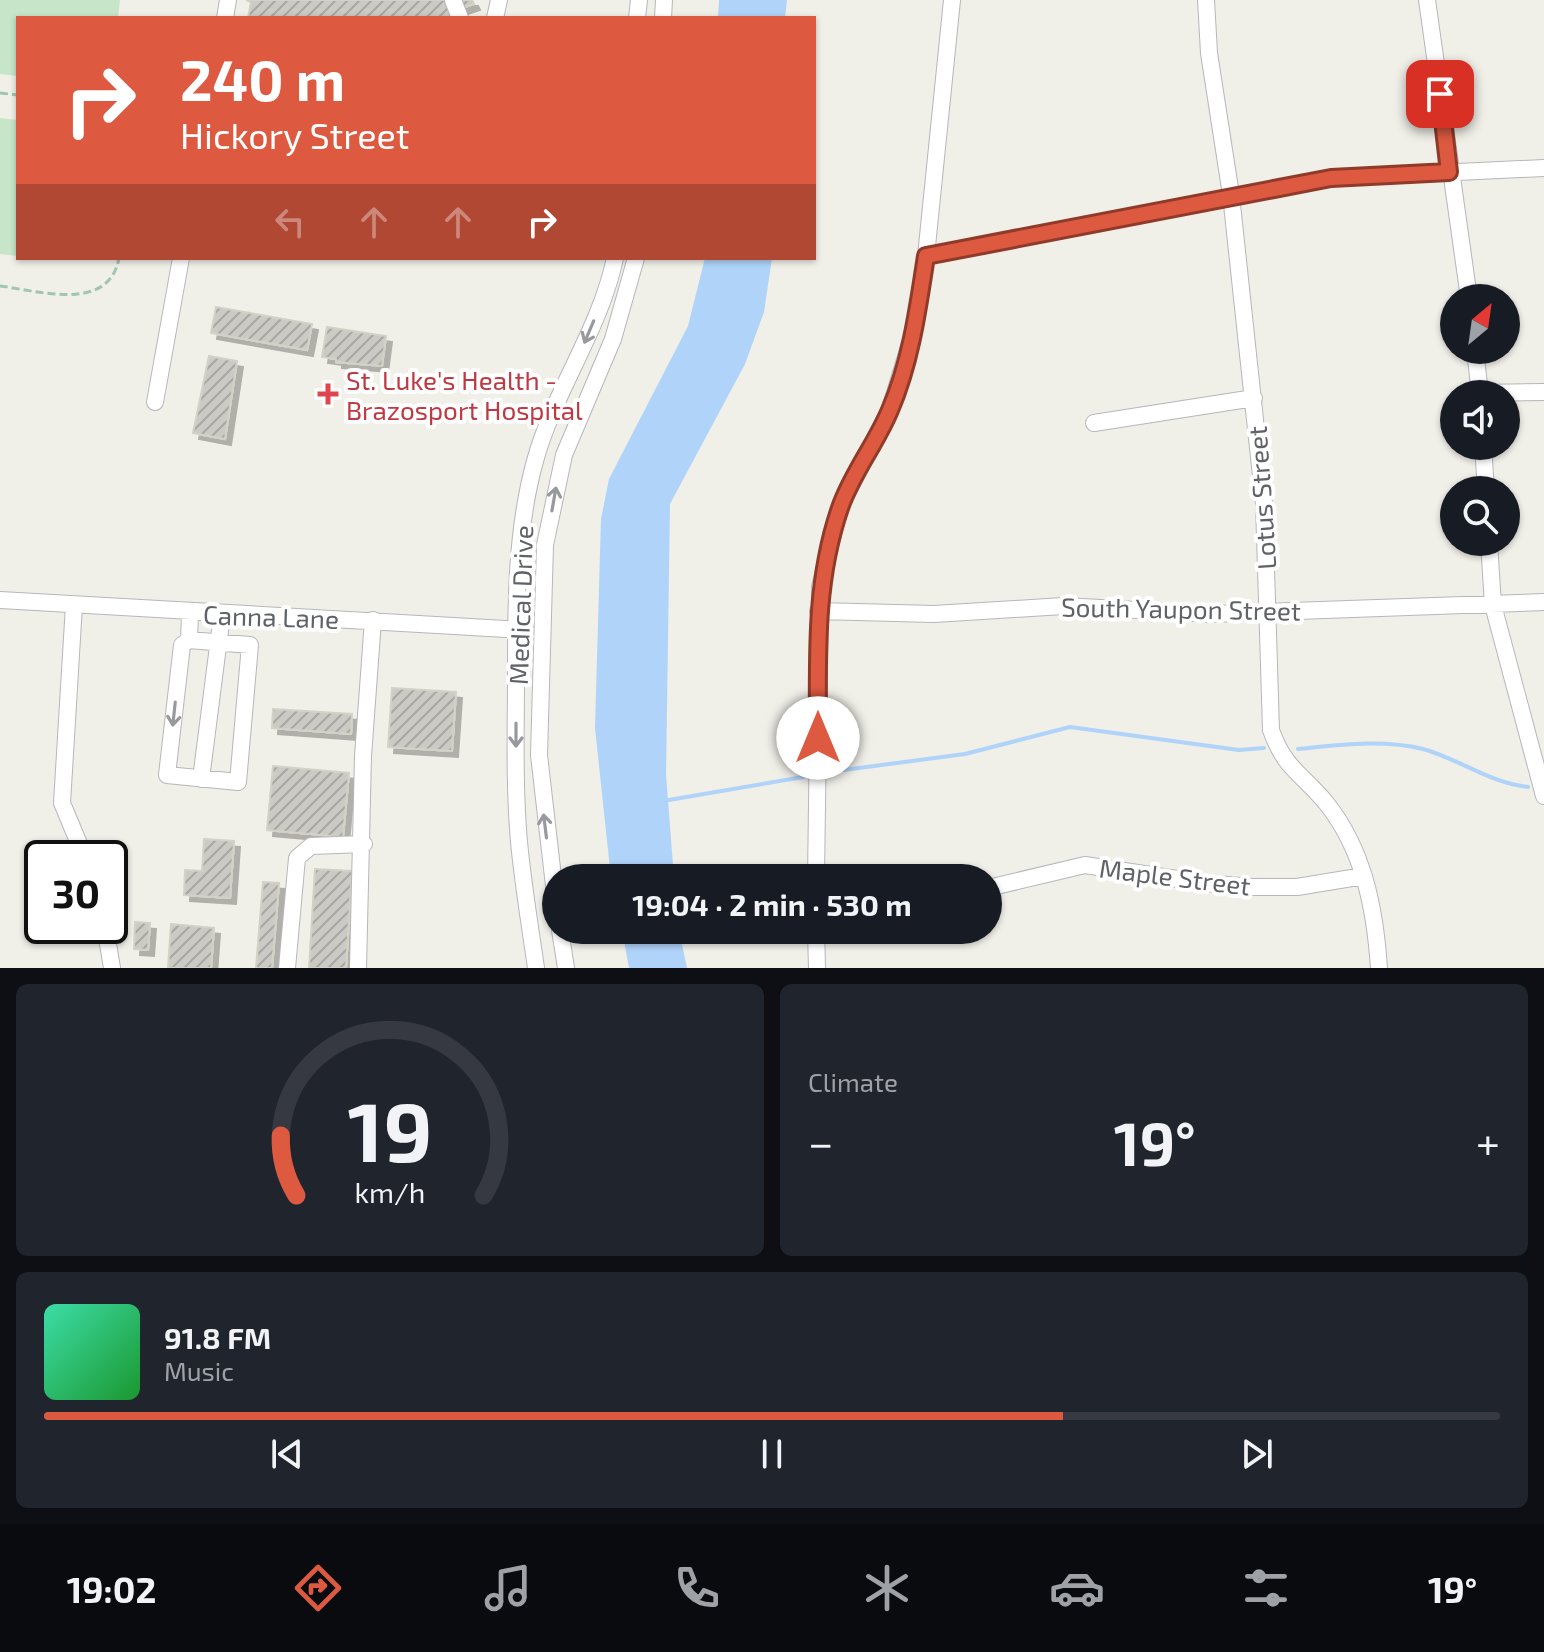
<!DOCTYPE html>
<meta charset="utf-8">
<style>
:root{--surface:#171b24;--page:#20242c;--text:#f1f3f6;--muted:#9ea1a6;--line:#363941;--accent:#dd5a41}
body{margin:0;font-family:"Exo 2",sans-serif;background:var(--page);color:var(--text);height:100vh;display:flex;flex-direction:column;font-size:30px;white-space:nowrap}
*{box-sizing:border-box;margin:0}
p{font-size:26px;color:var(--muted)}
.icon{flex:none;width:44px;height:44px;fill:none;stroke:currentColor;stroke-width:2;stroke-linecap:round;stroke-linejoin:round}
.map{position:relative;height:968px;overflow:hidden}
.drawer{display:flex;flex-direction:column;gap:16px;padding:16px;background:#0d0f14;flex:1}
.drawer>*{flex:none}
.guide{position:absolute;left:16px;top:16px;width:800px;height:244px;border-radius:0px;box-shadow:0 2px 6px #0004;background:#dd5a41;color:#fff;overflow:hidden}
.needle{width:52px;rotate:29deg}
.tools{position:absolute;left:1440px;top:284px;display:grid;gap:16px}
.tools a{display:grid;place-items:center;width:80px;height:80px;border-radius:50%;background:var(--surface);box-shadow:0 2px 6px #0004;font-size:40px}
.speed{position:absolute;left:24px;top:840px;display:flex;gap:16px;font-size:40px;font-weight:700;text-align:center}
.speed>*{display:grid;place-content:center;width:104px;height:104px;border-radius:50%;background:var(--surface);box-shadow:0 2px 6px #0004;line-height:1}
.speed .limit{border:4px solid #111;border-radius:12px;background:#fff;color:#111}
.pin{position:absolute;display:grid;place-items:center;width:68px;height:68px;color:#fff;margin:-34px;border-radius:16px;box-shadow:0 4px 12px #0006}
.me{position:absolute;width:88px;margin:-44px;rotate:0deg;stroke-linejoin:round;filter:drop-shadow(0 0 6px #0008)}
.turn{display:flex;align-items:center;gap:28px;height:168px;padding:0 32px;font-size:36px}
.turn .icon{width:104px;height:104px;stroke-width:2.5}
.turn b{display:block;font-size:56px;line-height:68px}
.lanes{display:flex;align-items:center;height:76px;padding:0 32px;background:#0003;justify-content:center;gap:40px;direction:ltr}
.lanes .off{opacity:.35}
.big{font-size:60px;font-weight:700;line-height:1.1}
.drawer .card{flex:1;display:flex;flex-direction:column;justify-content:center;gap:12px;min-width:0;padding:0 28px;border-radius:12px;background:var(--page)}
.drawer .dial{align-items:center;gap:0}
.dial svg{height:208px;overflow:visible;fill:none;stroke:var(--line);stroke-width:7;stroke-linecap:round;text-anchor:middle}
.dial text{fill:var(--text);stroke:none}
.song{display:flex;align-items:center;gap:24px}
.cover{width:96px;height:96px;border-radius:12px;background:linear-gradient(135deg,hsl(160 70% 55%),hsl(130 70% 35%))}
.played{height:8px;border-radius:4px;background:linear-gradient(90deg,var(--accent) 70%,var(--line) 70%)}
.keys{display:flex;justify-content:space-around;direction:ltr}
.heat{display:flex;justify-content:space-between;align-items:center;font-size:44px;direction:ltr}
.drawer .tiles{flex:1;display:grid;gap:16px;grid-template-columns:1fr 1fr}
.card:last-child{grid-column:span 2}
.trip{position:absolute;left:542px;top:864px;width:460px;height:80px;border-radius:40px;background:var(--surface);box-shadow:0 2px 6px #0004;font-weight:700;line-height:80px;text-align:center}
.tab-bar{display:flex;height:128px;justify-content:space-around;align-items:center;background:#090b0e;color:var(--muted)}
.tab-bar .icon{width:56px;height:56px}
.tab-bar .selected{color:var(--accent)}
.tab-bar b{font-size:36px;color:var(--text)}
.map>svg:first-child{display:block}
</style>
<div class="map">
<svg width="1544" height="968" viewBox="0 0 1544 968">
<defs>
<pattern id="building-hatch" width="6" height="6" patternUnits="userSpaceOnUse" patternTransform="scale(2)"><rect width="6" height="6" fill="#cccac4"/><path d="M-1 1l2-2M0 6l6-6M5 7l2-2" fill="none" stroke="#a9a7a3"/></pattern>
<filter id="shadow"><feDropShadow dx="6" dy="6" stdDeviation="0" flood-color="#0004"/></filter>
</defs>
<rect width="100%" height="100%" fill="#f0efe8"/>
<path fill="#c7e5c9" d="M0,0H120L118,18H18V76L0,74Z
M0,118L18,120V256L0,254Z"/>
<path fill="#afd3f9" d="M719,0H787L785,18H718Z
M705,258H772L764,312L745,364L670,504L666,775L674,878H611L595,728L601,519L609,479L688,326Z
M622,930H679L687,968H629Z"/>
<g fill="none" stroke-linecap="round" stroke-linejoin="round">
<path stroke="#afd3f9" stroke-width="4" d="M1298,749C1339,745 1382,739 1423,749C1459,759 1490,783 1528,787
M836,771L965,754L1070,727L1239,750L1264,748
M663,801L803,777"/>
</g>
<path fill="url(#building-hatch)" stroke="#d4d1c7" stroke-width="2" filter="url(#shadow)" d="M246,0H472L474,4L453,11V18H248L251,2Z
M216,307L312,324L307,350L211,333Z
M327,327L386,336L382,366L336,362V359L322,357Z
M209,356L237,361L225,439L193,433Z
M392,688L456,692L452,751L388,747Z
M273,709L352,714L351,734L272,728Z
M273,766L349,773L343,837L267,830Z
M204,839L234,841L230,898L184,895L185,870L202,871Z
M315,869L352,871L346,968H309Z
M263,882L279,883L272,968H256Z
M135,922L150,923L148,950L134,949Z
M171,924L214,928L211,968H168Z"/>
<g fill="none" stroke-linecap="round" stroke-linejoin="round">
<g stroke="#b5b7bb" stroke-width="18">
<path id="minor" d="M453,0L460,18
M1206,0L1209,53L1231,195L1264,504L1271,730C1285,770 1303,774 1327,804C1364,851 1375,909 1379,968
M1427,0L1469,298
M225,18L228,0
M495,18L499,0
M637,18L639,0
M663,18L664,0
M926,256L1331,178L1544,168
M1475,350L1480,394
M1480,393L1544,392
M155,402L181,258
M1094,423L1254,398
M1483,446L1486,490
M1489,542L1493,605L1544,796
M0,600L525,630
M74,605L62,803L85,858
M818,611L934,614L1063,606L1211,614L1544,602
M189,640L250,645L238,782L167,775L182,645L189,640L190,613
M201,779L222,615
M816,878L820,587L840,507L890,409L915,327L926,256L952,0
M988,888L1085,865L1203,883L1253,887H1297L1364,876
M556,903L539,755L545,545L564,455L613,339L636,258
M105,926L112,968
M560,930L566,968
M816,930L817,968
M287,968L297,858L311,846L364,844
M358,968L363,756L373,620
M536,968C530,926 523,884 519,842C514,785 516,728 516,672C516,601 516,530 535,461C554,391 600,330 615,258"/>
</g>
<path stroke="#a0c6ae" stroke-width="3" stroke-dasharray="8 4" stroke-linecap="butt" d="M0,93L18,95
M0,286C39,291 109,313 119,258"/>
<use href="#minor" stroke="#fff" stroke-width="16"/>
</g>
<defs><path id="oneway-shaft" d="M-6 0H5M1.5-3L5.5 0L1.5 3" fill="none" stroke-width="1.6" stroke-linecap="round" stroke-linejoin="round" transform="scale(2)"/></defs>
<g stroke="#97999c">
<use href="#oneway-shaft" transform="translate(589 332) rotate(113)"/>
<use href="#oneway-shaft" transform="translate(554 499) rotate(-80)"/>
<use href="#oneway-shaft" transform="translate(174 714) rotate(96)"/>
<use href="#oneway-shaft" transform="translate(516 735) rotate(90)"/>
<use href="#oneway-shaft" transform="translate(545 826) rotate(-97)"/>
</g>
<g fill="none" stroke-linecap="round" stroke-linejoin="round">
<g stroke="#903a2a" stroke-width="20">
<path id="route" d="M818,738C818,660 814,583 840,508C852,473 876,444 890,410C911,361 918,308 926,256L1331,178L1449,172L1440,94"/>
</g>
<use href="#route" stroke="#dd5a41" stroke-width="14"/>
</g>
<path fill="#e0444e" stroke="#fff" stroke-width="3" d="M324 382h8v8h8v8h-8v8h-8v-8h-8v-8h8z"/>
<g text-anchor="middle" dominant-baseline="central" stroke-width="8" stroke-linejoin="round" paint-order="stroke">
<g font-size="26" fill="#be3a42" stroke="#fff" text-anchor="start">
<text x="346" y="379">St. Luke's Health -<tspan x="346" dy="30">Brazosport Hospital</tspan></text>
</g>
<g font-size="26" fill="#5f6267" stroke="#fff">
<text transform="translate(1261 498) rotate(-94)">Lotus Street</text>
<text transform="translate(520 605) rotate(-88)">Medical Drive</text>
<text transform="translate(1181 608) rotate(1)">South Yaupon Street</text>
<text transform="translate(271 616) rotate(2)">Canna Lane</text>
<text transform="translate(1175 876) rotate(7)">Maple Street</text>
</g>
</g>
</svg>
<div class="tools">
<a><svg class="needle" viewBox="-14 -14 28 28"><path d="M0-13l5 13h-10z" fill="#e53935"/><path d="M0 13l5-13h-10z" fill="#9ea1a6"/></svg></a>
<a><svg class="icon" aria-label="sound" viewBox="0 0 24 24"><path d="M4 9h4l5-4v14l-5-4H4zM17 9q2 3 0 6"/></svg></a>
<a><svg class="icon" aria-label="search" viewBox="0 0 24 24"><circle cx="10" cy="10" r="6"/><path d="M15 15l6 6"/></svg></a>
</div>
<div class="speed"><div class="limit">30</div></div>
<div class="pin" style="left:1440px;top:94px;background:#d93025"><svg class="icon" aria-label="arrive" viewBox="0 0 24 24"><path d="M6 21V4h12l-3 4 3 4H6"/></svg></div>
<svg class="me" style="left:818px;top:738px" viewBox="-20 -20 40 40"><circle r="19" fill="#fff"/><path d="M0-13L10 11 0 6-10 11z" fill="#dd5a41"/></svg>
<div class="trip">19:04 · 2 min · 530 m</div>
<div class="guide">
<div class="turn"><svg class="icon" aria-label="right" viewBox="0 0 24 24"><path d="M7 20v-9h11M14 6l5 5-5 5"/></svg><div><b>240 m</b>Hickory Street</div></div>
<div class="lanes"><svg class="icon off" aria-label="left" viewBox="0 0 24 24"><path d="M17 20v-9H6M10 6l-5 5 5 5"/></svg><svg class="icon off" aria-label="ahead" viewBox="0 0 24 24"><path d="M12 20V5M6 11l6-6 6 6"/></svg><svg class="icon off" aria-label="ahead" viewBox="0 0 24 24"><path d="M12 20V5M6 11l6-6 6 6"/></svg><svg class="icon" aria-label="right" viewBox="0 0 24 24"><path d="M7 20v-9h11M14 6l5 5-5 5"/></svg></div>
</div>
</div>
<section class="drawer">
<div class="tiles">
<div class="card dial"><svg viewBox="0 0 100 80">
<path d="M14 69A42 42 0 1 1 86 69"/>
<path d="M14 69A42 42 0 0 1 8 46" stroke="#dd5a41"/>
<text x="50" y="56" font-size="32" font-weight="700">19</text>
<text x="50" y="72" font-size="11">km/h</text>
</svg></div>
<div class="card"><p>Climate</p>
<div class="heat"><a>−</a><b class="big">19°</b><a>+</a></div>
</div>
<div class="card">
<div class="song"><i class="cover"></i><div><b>91.8 FM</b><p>Music</p></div></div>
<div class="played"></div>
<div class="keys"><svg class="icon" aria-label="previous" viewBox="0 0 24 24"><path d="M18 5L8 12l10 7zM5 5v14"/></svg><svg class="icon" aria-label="pause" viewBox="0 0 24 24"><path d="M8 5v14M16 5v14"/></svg><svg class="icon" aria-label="next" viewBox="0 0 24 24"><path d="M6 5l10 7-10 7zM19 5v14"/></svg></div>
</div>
</div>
</section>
<nav class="tab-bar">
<b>19:02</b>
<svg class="icon selected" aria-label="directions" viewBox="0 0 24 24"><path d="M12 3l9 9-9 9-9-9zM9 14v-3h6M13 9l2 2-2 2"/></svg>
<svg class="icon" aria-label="music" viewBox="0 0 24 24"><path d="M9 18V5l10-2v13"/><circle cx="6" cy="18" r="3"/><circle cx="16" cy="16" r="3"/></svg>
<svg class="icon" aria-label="phone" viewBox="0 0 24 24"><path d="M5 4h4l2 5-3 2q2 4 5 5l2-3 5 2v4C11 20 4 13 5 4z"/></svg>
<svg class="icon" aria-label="climate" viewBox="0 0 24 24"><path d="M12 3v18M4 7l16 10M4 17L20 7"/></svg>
<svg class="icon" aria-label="car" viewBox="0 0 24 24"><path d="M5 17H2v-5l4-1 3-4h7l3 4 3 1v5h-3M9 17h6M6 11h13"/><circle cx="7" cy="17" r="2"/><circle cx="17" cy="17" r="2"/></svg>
<svg class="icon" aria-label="filters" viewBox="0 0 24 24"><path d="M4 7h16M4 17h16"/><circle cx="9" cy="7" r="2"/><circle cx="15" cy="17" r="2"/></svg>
<b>19°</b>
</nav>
